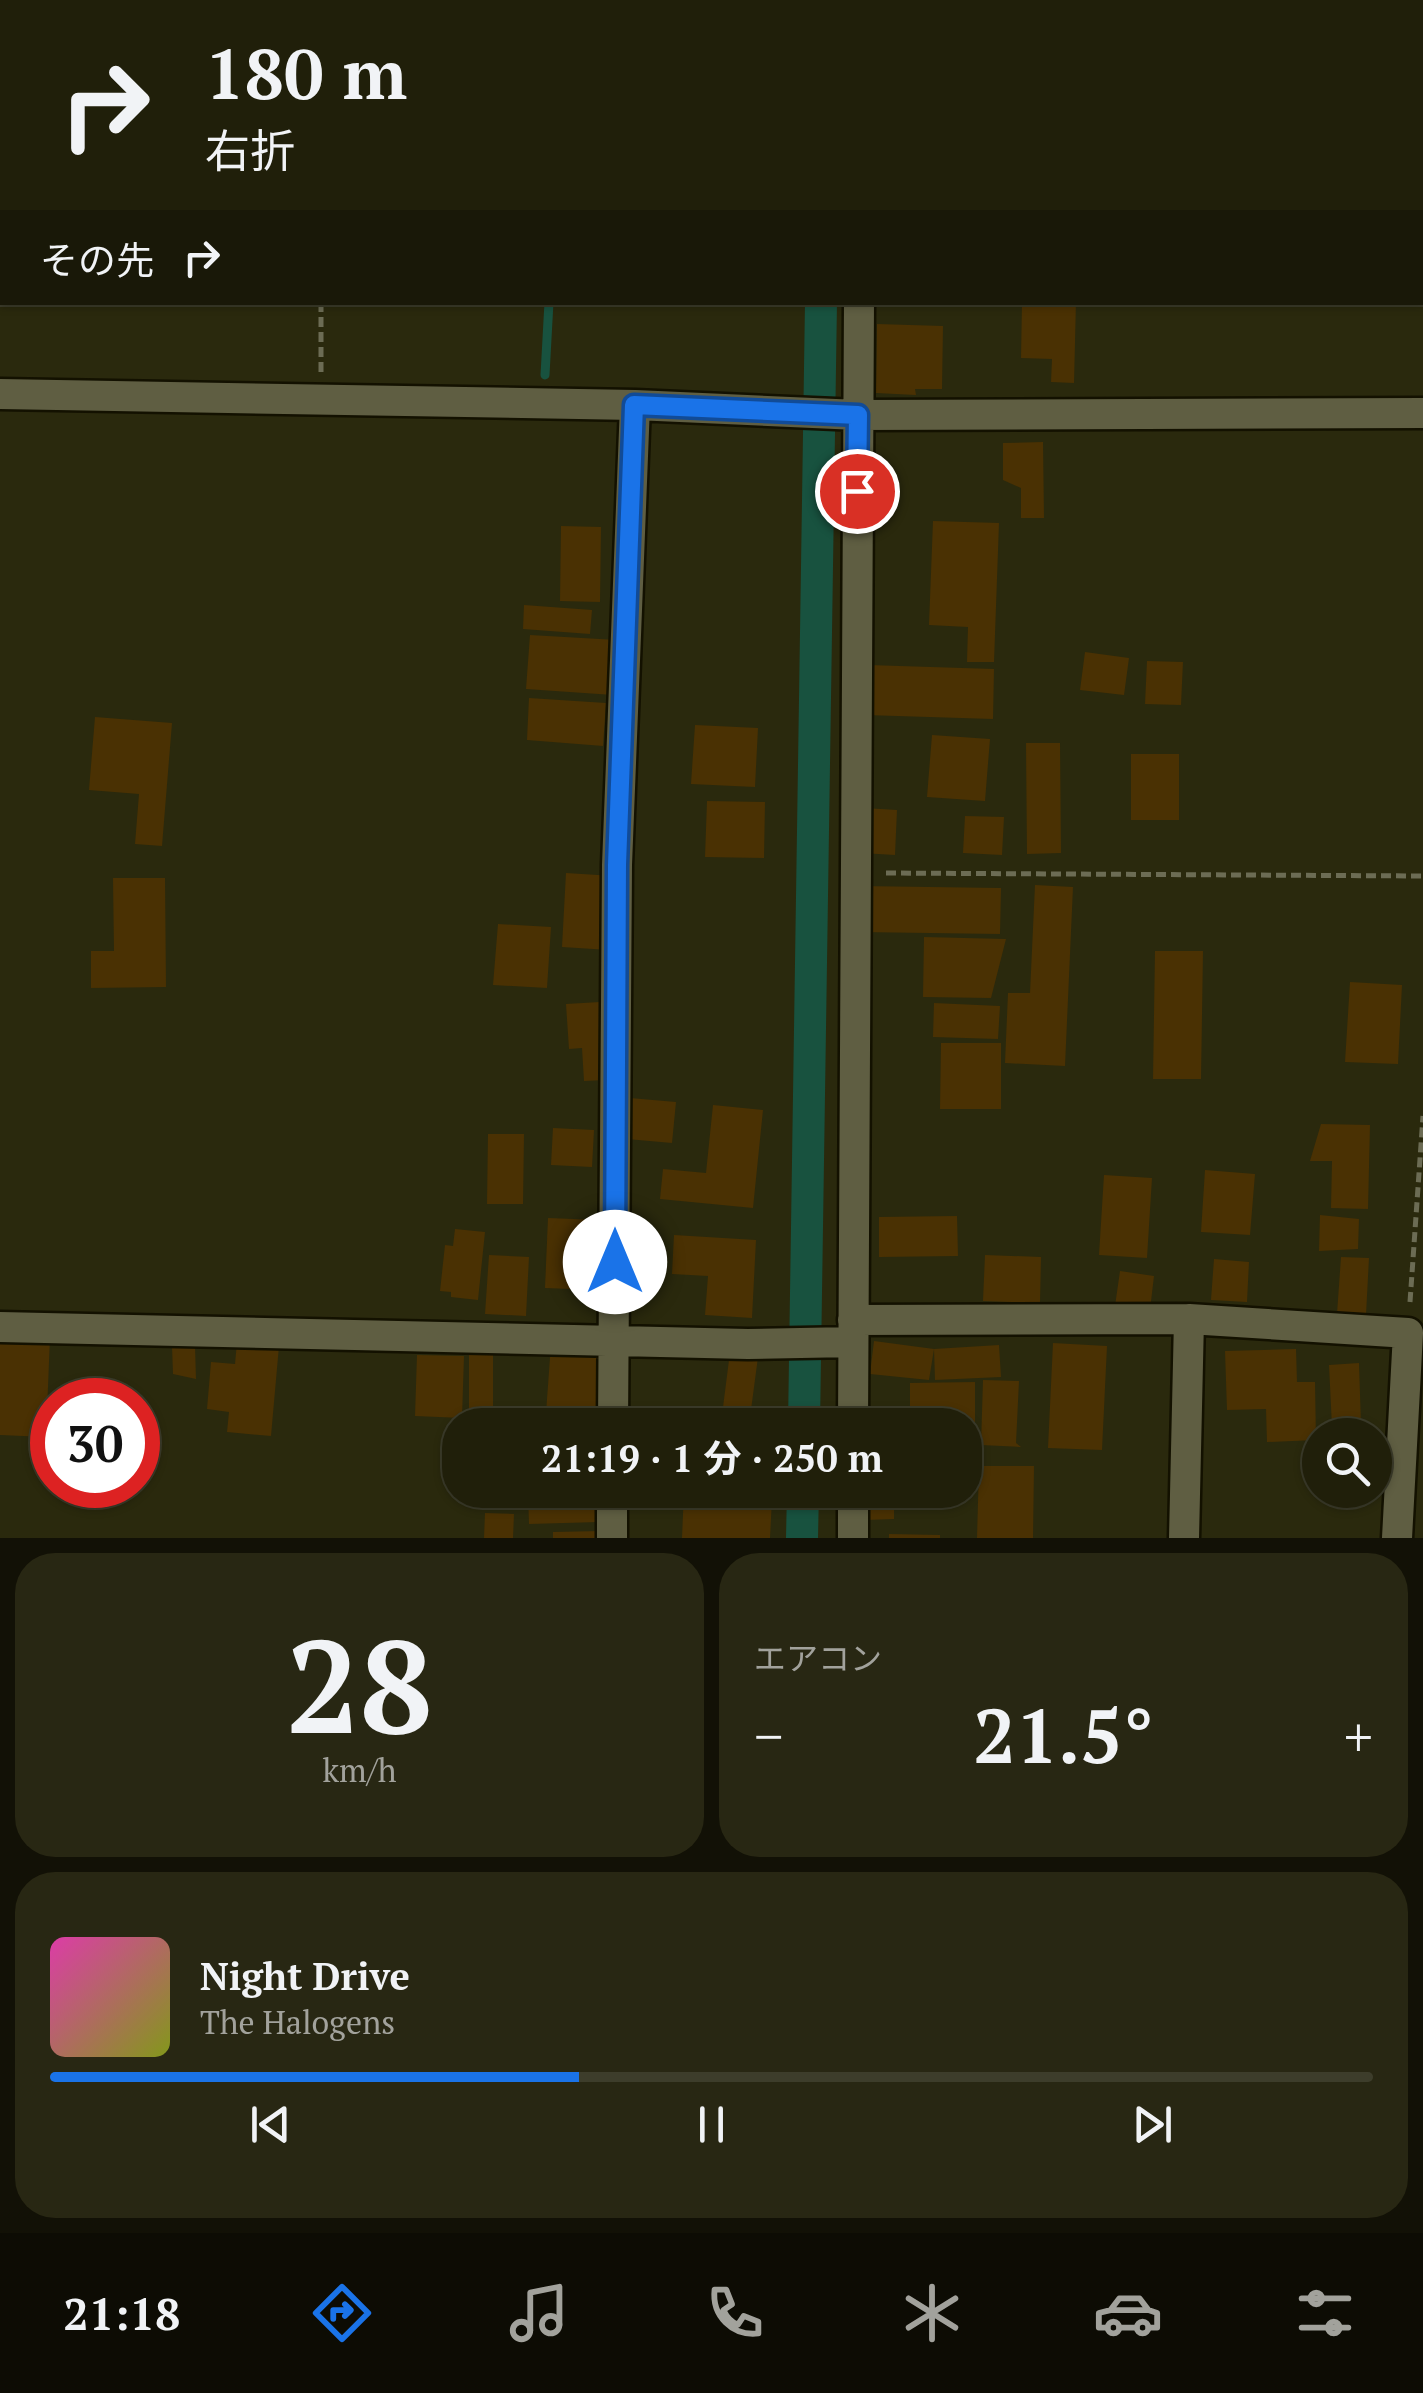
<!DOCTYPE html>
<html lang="ja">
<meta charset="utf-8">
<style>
:root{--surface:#201f0a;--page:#282713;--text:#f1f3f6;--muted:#a2a29c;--line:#3d3d2b;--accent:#1a73e8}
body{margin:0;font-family:"PT Serif","Noto Sans JP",serif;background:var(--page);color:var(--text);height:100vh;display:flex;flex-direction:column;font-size:38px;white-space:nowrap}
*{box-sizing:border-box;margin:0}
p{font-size:32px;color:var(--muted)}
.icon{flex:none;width:55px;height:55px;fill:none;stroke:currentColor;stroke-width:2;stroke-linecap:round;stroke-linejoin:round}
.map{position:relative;height:1538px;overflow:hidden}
.side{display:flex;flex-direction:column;gap:15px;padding:15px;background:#121106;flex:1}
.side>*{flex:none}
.top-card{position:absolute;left:0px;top:0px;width:1425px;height:305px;box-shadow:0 2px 8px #0004,0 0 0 2px var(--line);background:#201f0a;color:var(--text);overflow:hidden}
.tools{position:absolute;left:1302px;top:1418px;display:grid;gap:20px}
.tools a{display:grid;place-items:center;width:90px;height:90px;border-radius:50%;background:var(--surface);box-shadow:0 2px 8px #0004,0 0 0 2px var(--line);font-size:50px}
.speed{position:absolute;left:30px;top:1378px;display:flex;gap:20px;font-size:50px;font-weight:700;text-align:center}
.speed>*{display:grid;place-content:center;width:130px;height:130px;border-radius:50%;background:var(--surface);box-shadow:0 2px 8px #0004,0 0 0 2px var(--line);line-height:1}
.speed .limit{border:15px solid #d22;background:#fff;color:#111}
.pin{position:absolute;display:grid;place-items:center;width:85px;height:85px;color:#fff;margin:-42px;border:5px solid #fff;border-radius:50%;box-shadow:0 2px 10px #0007}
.me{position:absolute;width:110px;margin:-55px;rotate:0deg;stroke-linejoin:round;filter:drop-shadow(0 0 8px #0008)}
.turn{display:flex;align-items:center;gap:35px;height:210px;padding:0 40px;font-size:45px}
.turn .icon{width:130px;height:130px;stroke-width:2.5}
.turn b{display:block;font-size:70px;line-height:85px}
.then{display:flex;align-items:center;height:95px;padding:0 40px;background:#0003;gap:20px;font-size:38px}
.big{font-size:75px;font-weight:700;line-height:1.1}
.side .tile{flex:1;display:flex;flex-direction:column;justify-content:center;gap:15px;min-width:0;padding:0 35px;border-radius:40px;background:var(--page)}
.side .dial{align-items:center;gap:0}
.dial b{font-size:130px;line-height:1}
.song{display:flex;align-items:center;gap:30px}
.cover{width:120px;height:120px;border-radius:15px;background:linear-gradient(135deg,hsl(320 70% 55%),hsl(70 70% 35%))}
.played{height:10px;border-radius:5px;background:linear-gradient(90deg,var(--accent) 40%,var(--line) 40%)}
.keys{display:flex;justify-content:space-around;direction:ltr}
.heat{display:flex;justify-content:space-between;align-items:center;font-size:55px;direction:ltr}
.side .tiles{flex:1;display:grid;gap:15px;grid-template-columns:1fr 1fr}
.tile:last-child{grid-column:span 2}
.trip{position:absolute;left:442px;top:1408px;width:540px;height:100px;border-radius:40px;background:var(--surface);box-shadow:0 2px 8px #0004,0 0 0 2px var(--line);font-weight:700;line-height:100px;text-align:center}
.tab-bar{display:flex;height:160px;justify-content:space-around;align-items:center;background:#0d0c04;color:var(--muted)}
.tab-bar .icon{width:70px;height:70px}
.tab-bar .active{color:var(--accent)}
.tab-bar b{font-size:45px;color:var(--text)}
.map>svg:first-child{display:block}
</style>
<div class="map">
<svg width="1423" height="1538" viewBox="0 0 1423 1538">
<rect width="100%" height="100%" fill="#2a290d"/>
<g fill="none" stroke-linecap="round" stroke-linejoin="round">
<path stroke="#18523f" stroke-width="9" d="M549,2V0
M545,375L549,302"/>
<path stroke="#18523f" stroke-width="32" d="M824,2V0
M804,1425L821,302
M802,1538L803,1490"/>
</g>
<path fill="#4a3103" d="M1022,302H1076L1074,383L1051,382L1052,359L1021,358Z
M877,324L943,326L942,389H915L916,395L876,393Z
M1043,442L1044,518H1021V488L1003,480V443Z
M933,521L999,523L994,662H967L968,627L929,625Z
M561,526L601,527L600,602L560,601Z
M524,605L592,610L590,634L523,629Z
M530,635L617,640L613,695L526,689Z
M1085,652L1129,658L1124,695L1080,690Z
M1147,661L1183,662L1181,705L1145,704Z
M868,665L994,669L993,719L865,715Z
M529,698L606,703L603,746L527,740Z
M95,717L172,723L162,846L135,844L139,794L89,790Z
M695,725L758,728L755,787L691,784Z
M932,735L990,739L985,801L927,797Z
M1026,743H1060L1061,853L1027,854Z
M1131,754H1179V820H1131Z
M707,801L765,802L764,858L705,857Z
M864,808L897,810L895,855L861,853Z
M965,816L1004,817L1002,855L963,853Z
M566,873L614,876L609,950L562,947Z
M113,878H165L166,987L91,988V951H114Z
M1035,885L1073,887L1065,1066L1005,1063L1008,993H1030Z
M859,886L1001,888L1000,934L859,932Z
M498,924L551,927L547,988L493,985Z
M924,937L1006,939L991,998L923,997Z
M1155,951H1203L1201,1079H1153Z
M1350,982L1402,985L1398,1064L1345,1062Z
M600,1002L605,1080L584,1081L582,1048L569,1049L566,1004Z
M934,1003L1000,1006L998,1039L933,1037Z
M941,1043H1001V1109H940Z
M630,1098L676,1102L672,1143L627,1139Z
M713,1105L763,1110L753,1208L660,1199L663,1169L706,1173Z
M1321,1124L1370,1125L1368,1209L1331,1208L1332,1161H1310Z
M553,1128L594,1130L592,1167L551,1165Z
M488,1134H524L523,1204H487Z
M1205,1170L1255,1174L1250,1235L1201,1232Z
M1104,1175L1152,1178L1147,1258L1099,1255Z
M1320,1215L1359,1219L1358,1249L1319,1251Z
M957,1216L958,1256L879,1257V1217Z
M548,1218L599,1220L597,1290L545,1288Z
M455,1229L485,1232L478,1300L451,1297V1292L440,1291L445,1245L453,1246Z
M674,1235L756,1240L752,1318L705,1315L708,1276L672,1274Z
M489,1255L529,1257L526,1316L485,1314Z
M985,1255L1041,1257L1040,1303L983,1301Z
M1341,1257L1369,1258L1366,1315L1337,1314Z
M1214,1259L1249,1262L1247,1302L1211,1300Z
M1120,1271L1154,1276L1150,1310L1115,1306Z
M0,1335L50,1337L46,1437L0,1435Z
M874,1341L934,1349L929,1380L870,1374Z
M237,1342L279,1346L271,1436L227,1432L229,1412L207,1409L211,1362L235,1364Z
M1053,1343L1107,1346L1102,1450L1048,1448Z
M551,1344L602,1348L597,1425H514L515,1412L546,1413Z
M999,1345L1001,1377L935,1380L934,1349Z
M172,1346H195L196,1379L173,1374Z
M1296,1349L1297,1382H1315L1316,1440L1267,1442L1266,1409L1227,1410L1225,1351Z
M493,1350V1419H469V1352Z
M417,1355L464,1356L462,1418L415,1416Z
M758,1357L749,1425L721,1423L729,1360Z
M1359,1363L1361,1425L1332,1427L1329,1365Z
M983,1380L1019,1381L1016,1443L1021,1447L981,1445Z
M975,1382V1448H965V1425H910V1383Z
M979,1466H1034L1033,1538H977Z
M553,1490H598L599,1522L529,1524L528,1494L553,1493Z
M684,1490H736V1497L772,1499L770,1538H682Z
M865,1490H894V1519L865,1520Z
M485,1513L514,1514L513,1538H484Z
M601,1531L598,1538H553V1532Z
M889,1534L940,1535V1538H889Z"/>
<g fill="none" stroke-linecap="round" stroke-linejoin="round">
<g stroke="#131100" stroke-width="35">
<path id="minor" d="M864,2V0
M0,394L635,405L858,415L1423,413
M853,1320L1189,1319L1408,1333L1397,1538
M0,1327L748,1344L852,1342
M613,1425L617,865L635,405
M853,1425L859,302
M853,1490V1538
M612,1538V1490
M1184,1538L1189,1319"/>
</g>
<path stroke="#6c6c54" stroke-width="5" stroke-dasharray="10 5" stroke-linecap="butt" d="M324,2V0
M321,372V302
M886,873L1423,876
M1410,1302L1423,1116"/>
<use href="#minor" stroke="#5f5e42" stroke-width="30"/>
</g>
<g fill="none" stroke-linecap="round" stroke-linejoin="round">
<g stroke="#114b97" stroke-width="25">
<path id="route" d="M615,1262L617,865L634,405L858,415L857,491"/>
</g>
<use href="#route" stroke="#1a73e8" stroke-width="18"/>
</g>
</svg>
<div class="tools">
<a><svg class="icon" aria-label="search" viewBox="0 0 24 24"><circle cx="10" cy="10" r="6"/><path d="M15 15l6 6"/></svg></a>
</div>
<div class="speed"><div class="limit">30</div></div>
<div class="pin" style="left:857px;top:491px;background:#d93025"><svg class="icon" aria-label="arrive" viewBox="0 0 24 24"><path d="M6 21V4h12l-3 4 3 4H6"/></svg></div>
<svg class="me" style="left:615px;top:1262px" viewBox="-20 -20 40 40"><circle r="19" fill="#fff"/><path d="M0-13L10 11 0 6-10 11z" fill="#1a73e8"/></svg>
<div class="trip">21:19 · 1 分 · 250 m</div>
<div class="top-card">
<div class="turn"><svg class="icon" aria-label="right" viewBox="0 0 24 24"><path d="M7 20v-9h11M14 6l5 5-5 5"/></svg><div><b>180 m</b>右折</div></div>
<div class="then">その先<svg class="icon" aria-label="right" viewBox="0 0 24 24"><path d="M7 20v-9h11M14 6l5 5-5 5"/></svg></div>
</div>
</div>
<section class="side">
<div class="tiles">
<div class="tile dial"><b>28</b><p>km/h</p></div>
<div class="tile"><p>エアコン</p>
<div class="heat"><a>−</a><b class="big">21.5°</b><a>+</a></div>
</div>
<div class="tile">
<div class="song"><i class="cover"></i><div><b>Night Drive</b><p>The Halogens</p></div></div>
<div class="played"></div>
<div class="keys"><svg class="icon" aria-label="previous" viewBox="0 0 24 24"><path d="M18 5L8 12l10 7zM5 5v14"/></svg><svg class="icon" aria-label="pause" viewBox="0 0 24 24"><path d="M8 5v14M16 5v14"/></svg><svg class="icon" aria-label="next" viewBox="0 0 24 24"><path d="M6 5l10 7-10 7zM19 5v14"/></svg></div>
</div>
</div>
</section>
<nav class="tab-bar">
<b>21:18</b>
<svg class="icon active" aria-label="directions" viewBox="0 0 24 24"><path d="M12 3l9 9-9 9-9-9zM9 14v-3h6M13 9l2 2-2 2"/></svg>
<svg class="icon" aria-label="music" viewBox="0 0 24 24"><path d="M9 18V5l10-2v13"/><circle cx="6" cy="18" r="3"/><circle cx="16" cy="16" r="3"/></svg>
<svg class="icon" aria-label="phone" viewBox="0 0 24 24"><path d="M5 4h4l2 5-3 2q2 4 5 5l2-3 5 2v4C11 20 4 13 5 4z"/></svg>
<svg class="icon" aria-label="climate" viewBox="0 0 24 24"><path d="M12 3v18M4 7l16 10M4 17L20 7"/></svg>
<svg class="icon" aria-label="car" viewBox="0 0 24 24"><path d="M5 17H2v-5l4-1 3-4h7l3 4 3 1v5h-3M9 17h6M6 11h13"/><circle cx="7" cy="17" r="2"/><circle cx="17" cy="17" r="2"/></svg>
<svg class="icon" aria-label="filters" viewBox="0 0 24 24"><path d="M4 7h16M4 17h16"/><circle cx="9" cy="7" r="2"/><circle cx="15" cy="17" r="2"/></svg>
</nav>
